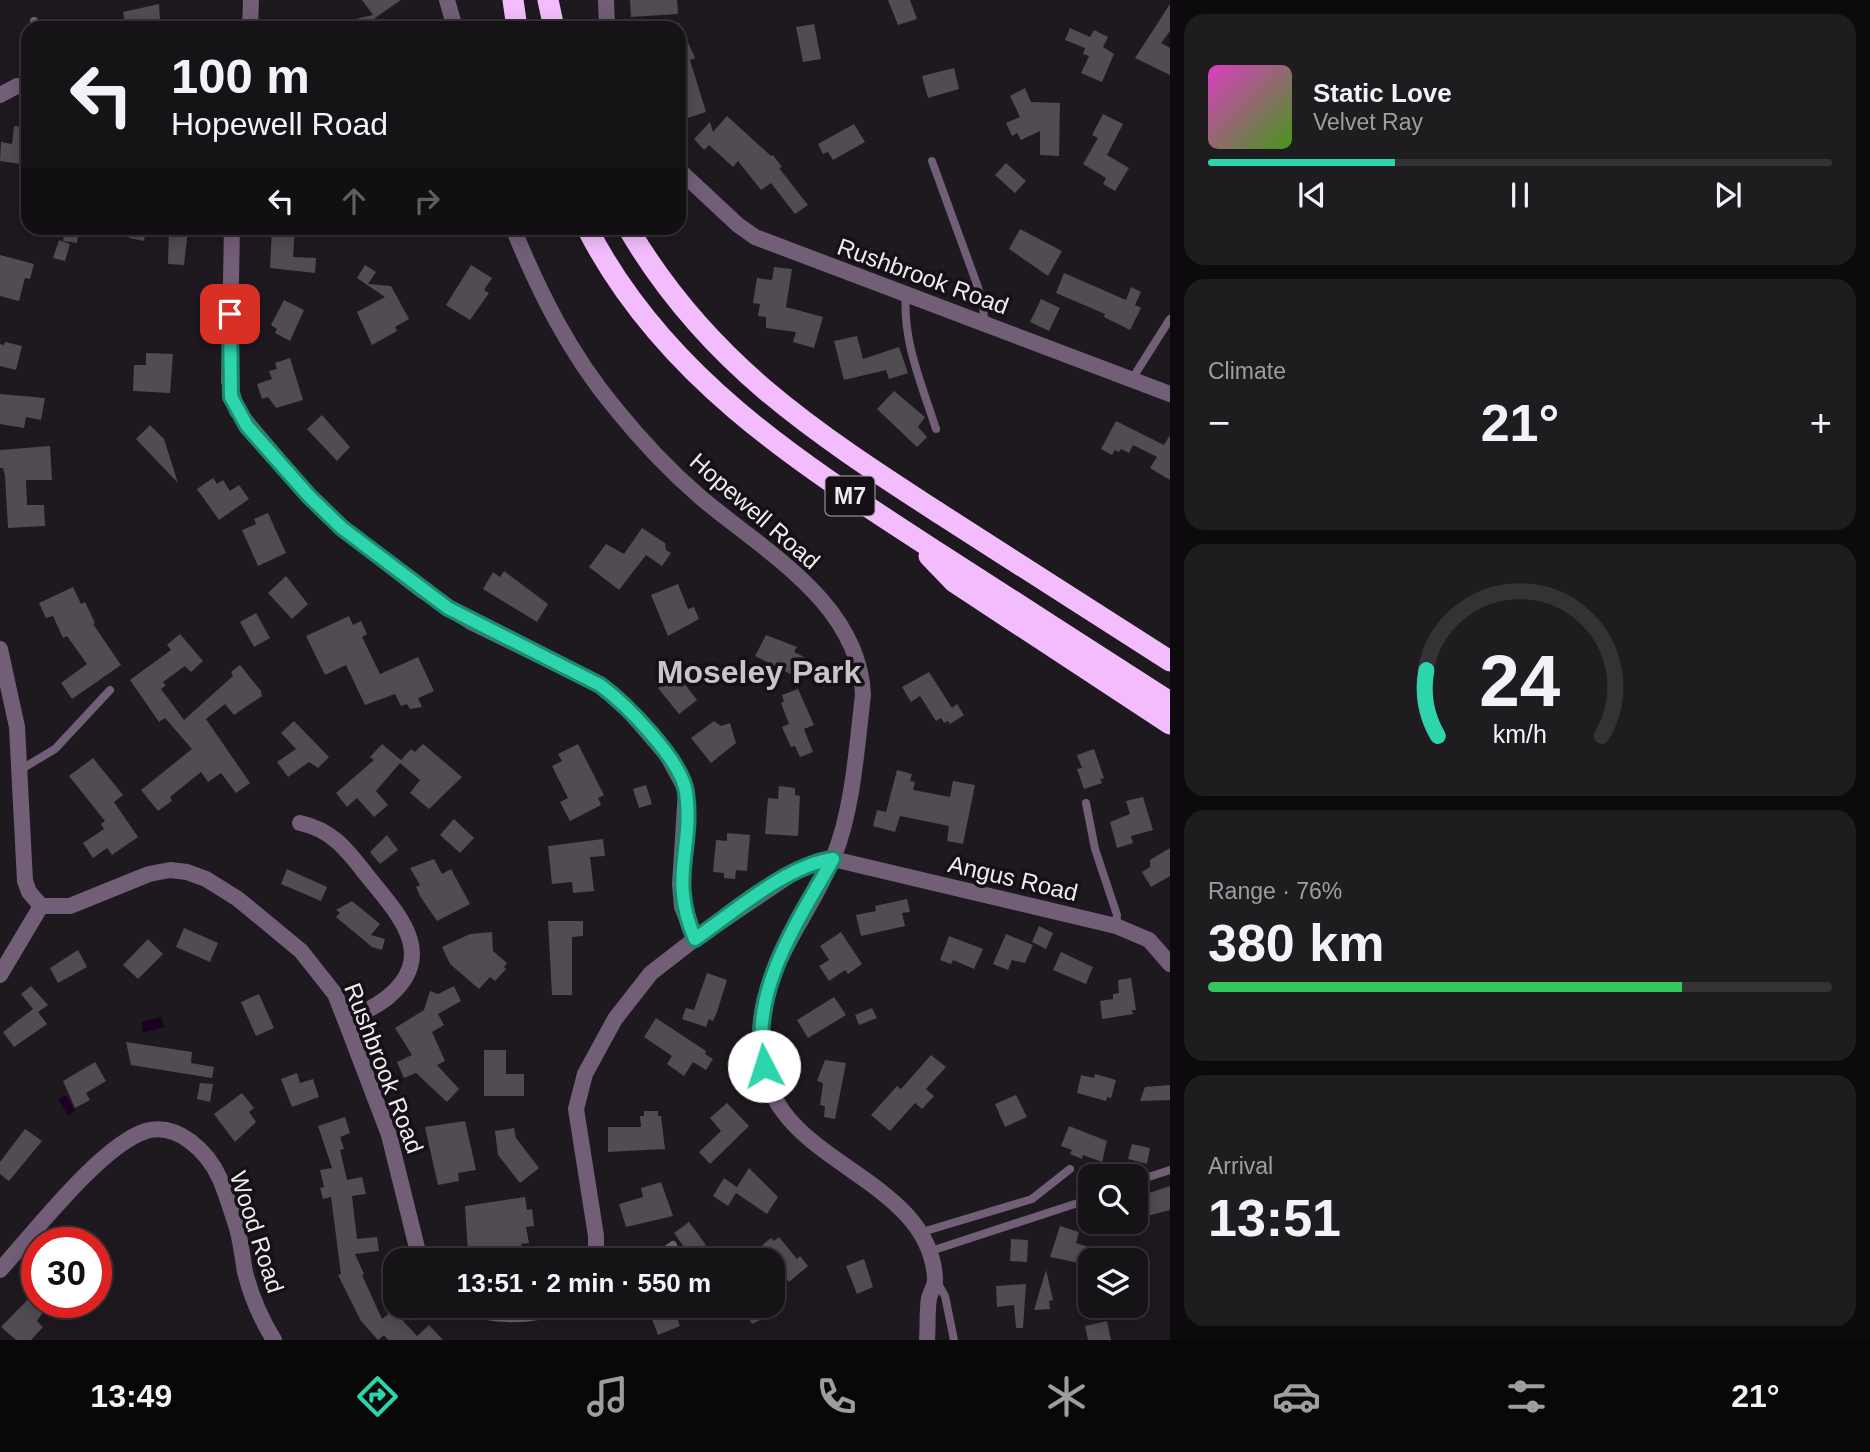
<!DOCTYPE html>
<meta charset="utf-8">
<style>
:root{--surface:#161317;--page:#1f1c20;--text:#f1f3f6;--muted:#9e9ea1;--line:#353236;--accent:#2cd5ab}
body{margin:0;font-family:Helvetica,sans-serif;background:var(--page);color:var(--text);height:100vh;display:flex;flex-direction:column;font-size:26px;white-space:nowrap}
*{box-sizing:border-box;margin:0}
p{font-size:23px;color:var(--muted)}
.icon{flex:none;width:38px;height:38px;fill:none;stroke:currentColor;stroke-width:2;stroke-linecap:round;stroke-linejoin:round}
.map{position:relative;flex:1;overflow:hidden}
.side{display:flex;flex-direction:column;gap:14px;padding:14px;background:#0c0a0d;width:700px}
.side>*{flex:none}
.guide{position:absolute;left:21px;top:21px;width:665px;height:214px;border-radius:21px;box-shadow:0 4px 18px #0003,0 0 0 2px var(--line);background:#161317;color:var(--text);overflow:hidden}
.fabs{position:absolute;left:1078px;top:1164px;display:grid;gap:14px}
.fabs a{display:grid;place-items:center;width:70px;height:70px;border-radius:14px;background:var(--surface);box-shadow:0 4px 18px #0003,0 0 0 2px var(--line);font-size:35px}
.speed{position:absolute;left:21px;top:1227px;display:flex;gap:14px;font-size:35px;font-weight:700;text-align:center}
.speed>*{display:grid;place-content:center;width:91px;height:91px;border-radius:50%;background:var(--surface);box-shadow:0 4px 18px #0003,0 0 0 2px var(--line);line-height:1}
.speed .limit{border:10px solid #d22;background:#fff;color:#111}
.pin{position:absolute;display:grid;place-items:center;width:60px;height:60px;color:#fff;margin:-30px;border-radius:14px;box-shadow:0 4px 10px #0006}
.me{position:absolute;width:77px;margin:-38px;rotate:355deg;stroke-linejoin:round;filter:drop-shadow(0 0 5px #0008)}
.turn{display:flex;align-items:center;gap:24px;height:147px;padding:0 35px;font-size:32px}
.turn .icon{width:91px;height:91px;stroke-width:2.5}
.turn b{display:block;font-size:49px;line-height:60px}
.lanes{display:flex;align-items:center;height:66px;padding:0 35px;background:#0003;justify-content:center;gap:35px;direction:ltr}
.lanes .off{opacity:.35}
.big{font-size:52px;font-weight:600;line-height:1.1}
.side .card{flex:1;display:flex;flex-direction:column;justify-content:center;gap:10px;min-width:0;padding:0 24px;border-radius:21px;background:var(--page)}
.side .dial{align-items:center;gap:0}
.dial svg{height:182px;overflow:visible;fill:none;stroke:var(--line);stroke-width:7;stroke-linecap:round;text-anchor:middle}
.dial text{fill:var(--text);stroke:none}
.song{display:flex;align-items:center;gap:21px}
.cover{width:84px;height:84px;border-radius:10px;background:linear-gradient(135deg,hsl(310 70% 55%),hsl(100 70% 35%))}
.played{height:7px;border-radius:4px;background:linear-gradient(90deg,var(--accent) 30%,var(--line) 30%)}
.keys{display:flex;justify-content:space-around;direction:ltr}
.heat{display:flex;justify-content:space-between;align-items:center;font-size:38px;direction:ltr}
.charge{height:10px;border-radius:5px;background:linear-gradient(90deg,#34c759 76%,var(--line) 0)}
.trip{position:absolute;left:383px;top:1248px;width:402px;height:70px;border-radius:21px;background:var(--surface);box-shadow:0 4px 18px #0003,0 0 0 2px var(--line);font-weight:600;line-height:70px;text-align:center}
.tab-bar{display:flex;height:112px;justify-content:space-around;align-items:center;background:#090809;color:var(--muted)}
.tab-bar .icon{width:49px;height:49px}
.tab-bar .current{color:var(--accent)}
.tab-bar b{font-size:32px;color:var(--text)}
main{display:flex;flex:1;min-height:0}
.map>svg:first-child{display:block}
</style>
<main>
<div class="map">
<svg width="1170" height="1340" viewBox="0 0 1170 1340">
<rect width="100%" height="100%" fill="#1e191f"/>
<path fill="#1c0022" d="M161,1017L164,1027L143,1033L141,1022Z
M66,1095L75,1111L69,1116L58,1100Z"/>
<path fill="#514b52" d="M362,0H401L375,18L377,28H339L338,23L373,15Z
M630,0H677L678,14L631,17Z
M888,0H910L917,19L898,25Z
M159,4L160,21L149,22L150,28H126L123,12Z
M1170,4V31L1161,43L1170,48V75L1135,58Z
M679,22L695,58L690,60L706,112L688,118L679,91Z
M814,24L821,59L803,62L796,27Z
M1070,28L1090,37L1094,30L1108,37L1103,47L1114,54L1102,82L1081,73L1089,56L1083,54L1085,48L1065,40Z
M954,68L959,89L928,98L922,76Z
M1025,88L1031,102L1060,103L1059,156L1040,155V131L1021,140L1017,133L1012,136L1006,123L1020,117L1010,96Z
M1103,114L1123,124L1107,155L1129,168L1115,191L1103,184L1106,178L1083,164L1098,138L1092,135Z
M727,116L771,156L773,155L782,167L779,168L808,205L795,214L771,183L761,190L738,161L733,167L709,145L704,150L694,139L710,122L713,132Z
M854,124L865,142L833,160L828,152L823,154L818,144Z
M14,126L28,128V165L0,161L1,142L12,144Z
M1006,163L1026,181L1015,193L995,175Z
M65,228H79L77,243L63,241Z
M130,228H146L144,241L129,238Z
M169,228H186L188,231L184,265L168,264Z
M272,228H295L293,257L316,258L315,273L270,268Z
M1020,229L1062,251L1048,276L1009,249Z
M59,240L70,244L65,261L53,258Z
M0,255L34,264L30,279L25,278L19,301L0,296Z
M365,265L376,272L368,284L391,286L409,319L395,327L397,331L372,345L357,312L385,297L357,278Z
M471,265L492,278L484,290L489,293L470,320L446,305Z
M774,267L792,269L786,307L823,317L814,348L793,342L796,332L766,328V317L758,316L760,304L753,303L757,278L772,280Z
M1064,273L1126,300L1131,287L1141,292L1135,305L1141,308L1130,330L1104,317L1105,314L1056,293Z
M1041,299L1060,308L1049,331L1030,322Z
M284,300L304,310L290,341L275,333L277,329L271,325Z
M857,336L863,359L899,347L908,373L889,379L886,370L844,380L834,341Z
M5,342L22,346L16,370L0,366V344L4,345Z
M146,353L173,354L170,393L133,391L134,365H146Z
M290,358L303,400L276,408L268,397L262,399L257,384L272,379L269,371L277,369L275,363Z
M894,391L925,417L918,427L927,437L917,447L877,409Z
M0,394L45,398L41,420L26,417L24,428L0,424Z
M322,415L350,447L337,461L307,429Z
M1116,421L1164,445L1170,435V480L1150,468L1157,457L1133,445L1129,453L1121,449L1119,452L1115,450L1112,455L1101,449Z
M150,425L164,439L178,483L136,439Z
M50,446L52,480H26L27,505H44L45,526L8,528L5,476L3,468H0V450Z
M213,478L217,484L223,480L230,491L239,485L249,499L219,520L197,489Z
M268,513L286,553L258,566L242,530L256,524L254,519Z
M642,528L665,543L666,550L671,553L662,566L646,555L619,590L589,567L606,544L624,554Z
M504,571L548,604L537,622L483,589L493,572L500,577Z
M286,576L308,604L292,619L268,593Z
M678,584L688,609L694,607L699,619L668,636L651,595Z
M73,587L81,604L85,602L95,623L93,624L121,665L72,699L61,683L87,664L67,636L63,638L53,616L46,618L39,603Z
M256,613L270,638L254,647L240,622Z
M349,616L353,625L361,621L367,634L362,637L380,674L418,657L434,691L418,698L422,707L410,709L407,704L401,706L395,694L365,705L346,665L325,675L306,636Z
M180,634L203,661L191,672L185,666L163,682L166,685L161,689L184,720L233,676L231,672L240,665L261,691L262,696L234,715L225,704L206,719L250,783L236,793L221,773L208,782L201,772L170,797L172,801L158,811L141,790L192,749L165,718L159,722L130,680L171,650L167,645Z
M766,635L797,647L794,652L810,660L800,679L755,656Z
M673,669L697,700L679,714L658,688L663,684L659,680Z
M929,672L952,708L957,704L964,715L950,724L948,721L944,723L941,718L936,721L920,696L911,702L902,687Z
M798,689L814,725L804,729L813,752L800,757L795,746L791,747L782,727L789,724L781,703L784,701L782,695Z
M294,721L329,757L318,768L309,762L288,777L277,762L296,749L281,733Z
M714,721L721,726L730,723L736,743L711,763L691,738Z
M382,744L401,760L411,749L415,752L423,744L462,777L429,809L410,793L420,780L400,763L376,791L388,805L374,817L357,798L347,807L336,793L374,760L370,757Z
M578,744L604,795L598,798L601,805L570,821L560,802L568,798L552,766L562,761L558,754Z
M1094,749L1104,778L1100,779L1102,783L1084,789L1077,769L1082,768L1077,755Z
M93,758L123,795L114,802L138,837L112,855L107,848L93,858L83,843L104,829L101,824L105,821L69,776Z
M897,770L912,774L910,781L915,782L913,790L950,797L953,781L975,785L963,844L947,841L949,826L900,816L895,832L873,826L877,810L886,812Z
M646,785L652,804L639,808L633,789Z
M779,786L795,788V795L800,796L798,836L765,834L768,798L778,799Z
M1143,797L1153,830L1131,836L1133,843L1117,848L1110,822L1130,814L1126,801Z
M454,819L474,838L460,853L440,835Z
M727,833L750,835L747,871L736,870L735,879L724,878V873L713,872L716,840L727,841Z
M387,835L398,850L380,864L370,852Z
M603,839L605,856L590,857L594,891L573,893L572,882L552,884L548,846Z
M1170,848V876L1151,887L1142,872L1150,867V860Z
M434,859L442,874L451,869L470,904L437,921L420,896L416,887L420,885L410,868Z
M287,869L327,887L321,901L281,884Z
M907,899L910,912L902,913L905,926L861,936L856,915L876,911L875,906Z
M352,901L380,924L371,935L385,939L382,950L372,947L336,917L340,913L336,910Z
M548,921H583V936L572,937V995H552Z
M1039,926L1053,933L1046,949L1032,942Z
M184,928L218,943L210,962L176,947Z
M492,932L493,951L507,963L504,967L506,969L495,981L490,977L479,989L450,964L442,947L470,934Z
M841,932L862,964L848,974L845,970L829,981L819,966L829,960L820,946Z
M1006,934L1033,945L1025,963L1012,960L1008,970L993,964Z
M949,936L983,949L974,969L953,960L951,964L940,960Z
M148,939L163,954L138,979L123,965Z
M78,950L87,967L58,983L50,968Z
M1061,952L1093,967L1086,984L1053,970Z
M707,973L727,980L717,1012L713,1021L709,1019L706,1027L682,1019L686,1008L694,1010Z
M1131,978L1136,1010H1132L1133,1014L1102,1019L1100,1001L1113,999V994L1119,993L1118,980Z
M31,986L48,1005L38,1012L47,1024L14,1047L3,1032L33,1009L21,994Z
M454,986L461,1001L438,1014L444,1025L432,1032L445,1061L437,1065L459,1089L447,1102L416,1073L404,1078L397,1062L412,1055L395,1028L424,1010L430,991L438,994Z
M259,994L274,1028L256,1036L241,1002Z
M834,997L846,1015L808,1038L797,1020Z
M872,1008L877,1018L859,1025L855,1015Z
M656,1018L706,1051L705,1054L713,1059L706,1070L693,1062L684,1076L667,1064L672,1056L644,1037Z
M126,1042L192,1052L191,1063L214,1067L212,1078L131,1065Z
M484,1050H506V1074H524V1096H484Z
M931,1055L946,1067L926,1089L934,1096L922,1109L915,1103L890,1131L871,1115L897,1086L901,1089Z
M825,1060L846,1063L835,1119L824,1117L825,1106L820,1105L823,1083L817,1081Z
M95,1062L106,1081L86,1093L90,1100L75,1108L63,1081Z
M297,1073L300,1083L313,1079L319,1097L292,1107L281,1079Z
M1095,1074L1116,1080L1111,1098L1107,1097L1106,1101L1077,1093L1081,1075L1094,1078Z
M200,1083L213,1084L210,1102L197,1099Z
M1170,1085V1100L1140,1101L1145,1087Z
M242,1093L254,1108L249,1112L256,1122L235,1142L214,1114Z
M1016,1095L1027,1117L1005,1127L995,1104Z
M727,1103L749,1126L710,1164L699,1152L721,1131L710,1118Z
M644,1111H658V1116H661L665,1149L608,1152V1127H641L640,1116H644Z
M345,1117L350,1133L340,1137L344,1149L340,1150L347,1180L362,1177L366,1194L352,1196L357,1239L377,1237L379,1251L355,1254L364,1274L362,1275L382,1319L393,1310L417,1336L429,1325L443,1340H388L384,1335L378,1340L361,1321L338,1275L341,1274L331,1197L323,1199L320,1188L324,1187L320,1170L332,1168L318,1126Z
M465,1121L476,1170L458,1173L459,1181L438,1185L425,1127Z
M1069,1126L1107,1141L1102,1162L1083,1155L1082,1159L1070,1154L1072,1150L1061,1146Z
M514,1128L516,1138L539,1168L520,1183L498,1155L495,1131Z
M25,1129L42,1141L9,1181L0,1174V1162Z
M1132,1144L1150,1148L1147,1164L1128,1159Z
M749,1168L778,1197L767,1214L736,1193L728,1206L713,1196L724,1178L737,1187Z
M661,1182L673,1216L626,1227L619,1204L643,1197L641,1188Z
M1170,1186V1210L1136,1219V1201L1144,1198L1143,1195Z
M525,1197L527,1210L532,1209L534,1226L526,1227L529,1243L521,1244L523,1254L510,1256L509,1249L468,1253L465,1206Z
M689,1222L706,1245L702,1247L712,1260H693L674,1233Z
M1060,1226L1079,1232L1076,1243L1089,1247L1084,1264L1050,1257Z
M779,1237L797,1259L800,1256L808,1266L789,1282L760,1247L771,1238L774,1241Z
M1011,1239L1028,1240L1027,1262L1010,1261Z
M864,1259L873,1287L857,1294L846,1266Z
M1046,1270L1053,1300L1049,1301L1050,1309L1034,1310Z
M1026,1284L1023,1328H1016L1014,1305L997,1307L996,1286Z
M37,1290V1302H50L37,1321L43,1327L31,1340H16L1,1327Z
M742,1306H759L766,1317L752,1324Z
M674,1310L680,1326L658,1335L652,1319Z
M1107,1321L1111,1340H1088L1085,1326Z"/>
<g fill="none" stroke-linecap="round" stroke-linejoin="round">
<path stroke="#735e77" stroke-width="8" d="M34,21L35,28
M932,161L983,301L984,322
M906,294C902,340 922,385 936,429
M1132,379L1170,319
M20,770L55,749L110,690
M1086,803L1095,849L1117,915L1116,926
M1136,1181L1170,1170
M919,1233L1032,1199L1070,1169
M928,1252L1090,1199
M652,1260L673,1245
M936,1280L945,1296L954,1340"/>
<path stroke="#735e77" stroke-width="16" d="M447,0L455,28
M606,0L607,28
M250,28L251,0
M0,95L17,86L28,87
M679,170L738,225L755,237L1170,394
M232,228L229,381L237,411L309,496L342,528L420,589L471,622L600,685L630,712L667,755L686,790L680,884L682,907L695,939
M513,228C539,292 570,354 615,408C640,439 669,470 699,496C762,550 859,602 863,695C857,745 853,809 834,856C809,920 752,976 761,1051C764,1071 770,1093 782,1110C824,1170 930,1194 935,1278C936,1285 931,1291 929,1298C927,1311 928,1326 927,1340
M0,649L17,727L25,881L29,892L41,906H70L149,874L170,870L187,872L206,879L238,899L301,951L335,994L346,1022L389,1135L420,1260
M300,823C334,830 349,853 369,878C399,915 438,955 388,997C376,1007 359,1014 346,1022
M0,975L41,906
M596,1260V1236L576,1109L585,1074L615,1019L651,973L695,939L796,871L818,861L833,859L1116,926L1149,940L1170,964
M0,1270C33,1234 101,1145 146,1131C178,1122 208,1152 220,1179C226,1193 231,1210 236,1225C241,1240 242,1256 245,1272C251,1296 261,1319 274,1340
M463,1306C495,1317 530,1317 561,1306"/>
<path stroke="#f3bdfd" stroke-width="21" d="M513,0L517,28
M548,0L554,28
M587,228C663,377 801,464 937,552C1015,602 1092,652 1170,702
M628,228C707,363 814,432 942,515C1018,564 1094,612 1170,661
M929,556L954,582L1170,724"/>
</g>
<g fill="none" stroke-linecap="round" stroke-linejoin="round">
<g stroke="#1d8a6f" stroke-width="18">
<path id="route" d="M230,314L231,397L247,426L309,496L342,528L448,608L600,685C626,704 681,760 686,792C694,849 668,877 695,939C733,913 787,865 833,859C798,922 749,990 764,1066"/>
</g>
<use href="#route" stroke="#2cd5ab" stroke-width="12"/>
</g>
<g text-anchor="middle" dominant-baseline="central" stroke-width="7" stroke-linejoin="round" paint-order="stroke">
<rect fill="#151015" stroke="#aea9ae" stroke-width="2" x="825.5" y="476.5" width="49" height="39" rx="5"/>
<g font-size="23" font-weight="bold" fill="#efebef">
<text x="850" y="496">M7</text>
</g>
<g font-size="24" fill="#efebef" stroke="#151015">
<text transform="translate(923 276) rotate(20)">Rushbrook Road</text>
<text transform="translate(755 511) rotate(41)">Hopewell Road</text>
<text transform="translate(1013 878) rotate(13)">Angus Road</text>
<text transform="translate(384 1068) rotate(69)">Rushbrook Road</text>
<text transform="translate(257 1232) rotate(72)">Wood Road</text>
</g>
<g font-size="32" font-weight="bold" fill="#cac3cb" stroke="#151015">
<text x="759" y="672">Moseley Park</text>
</g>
</g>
</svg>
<div class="fabs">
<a><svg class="icon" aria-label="search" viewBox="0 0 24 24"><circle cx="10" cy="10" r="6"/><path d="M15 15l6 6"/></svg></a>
<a><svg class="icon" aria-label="layers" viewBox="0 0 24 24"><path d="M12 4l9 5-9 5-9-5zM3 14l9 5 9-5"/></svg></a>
</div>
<div class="speed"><div class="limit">30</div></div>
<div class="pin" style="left:230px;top:314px;background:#d93025"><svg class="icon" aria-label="arrive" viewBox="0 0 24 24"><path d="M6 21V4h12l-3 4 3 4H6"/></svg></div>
<svg class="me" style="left:764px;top:1066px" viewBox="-20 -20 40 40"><circle r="19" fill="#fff"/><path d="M0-13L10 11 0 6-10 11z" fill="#2cd5ab"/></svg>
<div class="trip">13:51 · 2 min · 550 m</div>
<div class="guide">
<div class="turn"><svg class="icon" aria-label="left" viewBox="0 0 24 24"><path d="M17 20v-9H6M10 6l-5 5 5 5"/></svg><div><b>100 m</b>Hopewell Road</div></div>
<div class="lanes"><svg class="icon" aria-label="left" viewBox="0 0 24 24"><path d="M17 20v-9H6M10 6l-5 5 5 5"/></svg><svg class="icon off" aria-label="ahead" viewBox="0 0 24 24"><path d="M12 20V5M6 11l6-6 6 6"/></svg><svg class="icon off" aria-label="right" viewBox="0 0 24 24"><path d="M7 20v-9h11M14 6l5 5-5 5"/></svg></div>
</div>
</div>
<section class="side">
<div class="card">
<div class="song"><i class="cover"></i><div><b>Static Love</b><p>Velvet Ray</p></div></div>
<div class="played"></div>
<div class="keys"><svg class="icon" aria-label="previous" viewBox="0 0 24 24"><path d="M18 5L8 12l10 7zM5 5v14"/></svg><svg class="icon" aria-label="pause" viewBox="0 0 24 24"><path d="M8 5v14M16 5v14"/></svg><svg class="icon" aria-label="next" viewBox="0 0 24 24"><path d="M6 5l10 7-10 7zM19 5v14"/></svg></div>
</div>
<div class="card"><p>Climate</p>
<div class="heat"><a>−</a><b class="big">21°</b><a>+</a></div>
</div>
<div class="card dial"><svg viewBox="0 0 100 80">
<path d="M14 69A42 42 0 1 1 86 69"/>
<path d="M14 69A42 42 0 0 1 9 40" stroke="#2cd5ab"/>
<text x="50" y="56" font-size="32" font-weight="700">24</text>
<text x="50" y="72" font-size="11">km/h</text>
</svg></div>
<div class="card"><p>Range · 76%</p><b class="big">380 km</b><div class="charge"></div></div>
<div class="card"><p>Arrival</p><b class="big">13:51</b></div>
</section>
</main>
<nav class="tab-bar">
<b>13:49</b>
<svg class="icon current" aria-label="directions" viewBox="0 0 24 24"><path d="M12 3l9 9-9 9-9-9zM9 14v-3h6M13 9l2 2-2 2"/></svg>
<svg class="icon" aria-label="music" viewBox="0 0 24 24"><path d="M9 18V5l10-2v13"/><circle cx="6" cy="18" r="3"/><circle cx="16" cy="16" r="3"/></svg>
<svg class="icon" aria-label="phone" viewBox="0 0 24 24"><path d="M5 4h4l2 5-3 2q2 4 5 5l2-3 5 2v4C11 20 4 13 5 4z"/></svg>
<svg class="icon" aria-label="climate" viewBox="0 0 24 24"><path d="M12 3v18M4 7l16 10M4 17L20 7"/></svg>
<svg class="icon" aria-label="car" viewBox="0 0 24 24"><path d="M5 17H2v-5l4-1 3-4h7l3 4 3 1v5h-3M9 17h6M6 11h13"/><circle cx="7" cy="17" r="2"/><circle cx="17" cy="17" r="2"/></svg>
<svg class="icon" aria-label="filters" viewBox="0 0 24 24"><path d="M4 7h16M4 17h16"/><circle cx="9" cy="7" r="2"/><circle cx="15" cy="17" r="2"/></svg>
<b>21°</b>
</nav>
